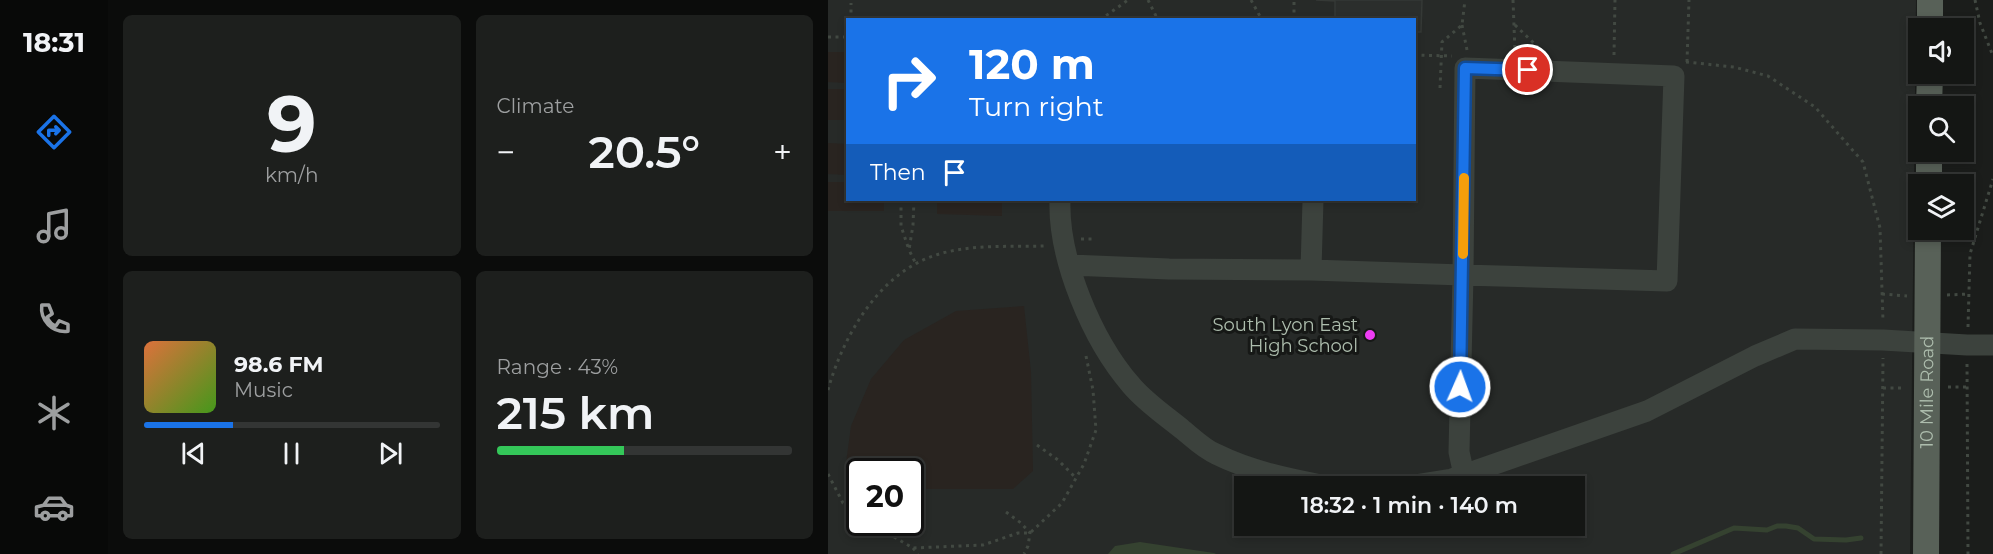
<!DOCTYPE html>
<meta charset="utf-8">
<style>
:root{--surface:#141614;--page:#1d1f1d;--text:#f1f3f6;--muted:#9d9fa0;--line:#333534;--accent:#1a73e8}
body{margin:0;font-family:Montserrat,sans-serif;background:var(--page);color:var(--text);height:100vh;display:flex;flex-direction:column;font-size:22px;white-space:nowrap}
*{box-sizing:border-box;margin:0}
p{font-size:20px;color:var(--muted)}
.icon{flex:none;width:33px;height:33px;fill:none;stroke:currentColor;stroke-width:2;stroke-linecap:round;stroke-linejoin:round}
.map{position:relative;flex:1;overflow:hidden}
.details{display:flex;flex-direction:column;gap:15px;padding:15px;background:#0b0c0b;width:720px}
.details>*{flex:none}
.hud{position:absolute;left:18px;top:18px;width:570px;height:183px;border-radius:0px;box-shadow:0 3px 9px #0003,0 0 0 2px var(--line);background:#1a73e8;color:#fff;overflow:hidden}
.buttons{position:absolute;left:1080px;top:18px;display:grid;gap:12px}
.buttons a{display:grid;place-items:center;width:66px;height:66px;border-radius:0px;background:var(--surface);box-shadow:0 3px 9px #0003,0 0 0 2px var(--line);font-size:30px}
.speed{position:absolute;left:18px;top:458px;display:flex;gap:12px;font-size:30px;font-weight:700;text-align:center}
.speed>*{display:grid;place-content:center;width:78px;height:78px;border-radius:50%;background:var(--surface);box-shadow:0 3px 9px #0003,0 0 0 2px var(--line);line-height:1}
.speed .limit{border:3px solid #111;border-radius:9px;background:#fff;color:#111}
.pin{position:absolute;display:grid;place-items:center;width:51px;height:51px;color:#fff;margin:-26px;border:3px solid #fff;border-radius:50%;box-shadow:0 2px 6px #0007}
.me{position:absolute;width:66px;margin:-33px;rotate:2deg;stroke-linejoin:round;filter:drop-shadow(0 0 4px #0008)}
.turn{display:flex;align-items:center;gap:21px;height:126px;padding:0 24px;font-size:27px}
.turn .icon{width:78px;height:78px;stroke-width:2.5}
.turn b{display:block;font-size:42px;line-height:51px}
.then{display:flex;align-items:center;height:57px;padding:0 24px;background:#0003;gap:12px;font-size:22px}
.big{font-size:45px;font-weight:600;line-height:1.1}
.details .card{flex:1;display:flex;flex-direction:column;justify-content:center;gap:9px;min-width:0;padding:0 21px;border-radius:9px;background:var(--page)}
.details .dial{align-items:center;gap:0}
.dial b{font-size:78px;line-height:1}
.song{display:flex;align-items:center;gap:18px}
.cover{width:72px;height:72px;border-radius:9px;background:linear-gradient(135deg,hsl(20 70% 55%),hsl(100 70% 35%))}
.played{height:6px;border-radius:3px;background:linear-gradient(90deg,var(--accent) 30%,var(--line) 30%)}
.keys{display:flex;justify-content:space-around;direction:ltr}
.heat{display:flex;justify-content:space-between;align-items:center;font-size:33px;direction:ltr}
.charge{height:9px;border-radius:4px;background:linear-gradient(90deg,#34c759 43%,var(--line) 0)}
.details .tiles{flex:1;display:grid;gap:15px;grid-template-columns:repeat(2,1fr)}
.trip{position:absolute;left:406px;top:476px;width:351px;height:60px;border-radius:0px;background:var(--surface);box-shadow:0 3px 9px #0003,0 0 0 2px var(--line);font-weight:600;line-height:60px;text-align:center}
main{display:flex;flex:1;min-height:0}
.tabs{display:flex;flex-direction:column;width:108px;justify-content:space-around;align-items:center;background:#080908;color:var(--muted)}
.tabs .icon{width:42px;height:42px}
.tabs .on{color:var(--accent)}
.tabs b{font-size:27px;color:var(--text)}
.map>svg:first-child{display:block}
</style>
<main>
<nav class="tabs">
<b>18:31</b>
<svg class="icon on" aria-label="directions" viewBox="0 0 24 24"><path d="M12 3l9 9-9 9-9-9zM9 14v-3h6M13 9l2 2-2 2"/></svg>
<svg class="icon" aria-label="music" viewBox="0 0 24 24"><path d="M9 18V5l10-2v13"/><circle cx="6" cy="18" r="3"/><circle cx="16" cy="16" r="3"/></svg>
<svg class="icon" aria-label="phone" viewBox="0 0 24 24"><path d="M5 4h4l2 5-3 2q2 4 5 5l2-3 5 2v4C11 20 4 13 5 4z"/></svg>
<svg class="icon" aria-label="climate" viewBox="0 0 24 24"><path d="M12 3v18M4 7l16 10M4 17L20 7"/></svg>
<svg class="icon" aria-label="car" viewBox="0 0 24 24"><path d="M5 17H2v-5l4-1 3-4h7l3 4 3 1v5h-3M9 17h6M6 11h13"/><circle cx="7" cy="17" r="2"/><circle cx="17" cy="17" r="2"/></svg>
</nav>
<section class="details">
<div class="tiles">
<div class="card dial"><b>9</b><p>km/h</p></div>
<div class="card"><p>Climate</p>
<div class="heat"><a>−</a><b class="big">20.5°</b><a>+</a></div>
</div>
<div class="card">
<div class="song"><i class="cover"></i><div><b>98.6 FM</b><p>Music</p></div></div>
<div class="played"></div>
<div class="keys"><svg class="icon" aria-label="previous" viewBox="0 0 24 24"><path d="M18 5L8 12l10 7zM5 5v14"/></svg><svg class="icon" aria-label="pause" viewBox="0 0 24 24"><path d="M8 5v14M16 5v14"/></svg><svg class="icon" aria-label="next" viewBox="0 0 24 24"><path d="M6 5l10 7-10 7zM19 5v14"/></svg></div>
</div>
<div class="card"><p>Range · 43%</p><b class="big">215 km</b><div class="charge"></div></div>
</div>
</section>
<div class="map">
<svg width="1165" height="554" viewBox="0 0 1165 554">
<rect width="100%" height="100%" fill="#1b1d1b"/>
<path fill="#272a28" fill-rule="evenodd" d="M0,0H1088L1082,554H0ZM20,20H586V200H20ZM32,471H82V522H32ZM417,486H747V525H417Z"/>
<path fill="#292420" d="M0,52H19V83L0,82Z
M0,89H19V120H0Z
M0,143L19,144V175L0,174Z
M0,182H19L20,200H56V211H0Z
M109,200H174V216L109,214Z
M196,306L203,372L205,471L185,489H83L82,471H32L31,481L16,478L23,426L43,379L76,340L128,311Z"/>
<path fill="#354230" d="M312,542L386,553L388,554H280L287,546Z"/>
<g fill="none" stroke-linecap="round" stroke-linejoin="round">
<path stroke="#354230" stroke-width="5" d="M845,554L906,528L939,530L949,526H958L970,528L986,539L1018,540L1033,538"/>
</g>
<path fill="#2b2e2c" stroke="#353936" stroke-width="1.5" d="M488,0H594L593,32H586V20H507V1Z"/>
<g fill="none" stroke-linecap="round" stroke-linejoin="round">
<path stroke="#424942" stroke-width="3" stroke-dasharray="3 4.5" stroke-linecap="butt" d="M320,0L330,20
M423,0L434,20
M685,0L687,52
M1147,0L1152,23L1165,56
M23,20V3
M272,20L300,0
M466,20V0
M634,25L639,50
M687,25L715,52
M0,37H20
M586,55L624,56
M786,55L787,0
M858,62L906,67L940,76L987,107L1035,162L1052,228L1055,321
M859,62L861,0
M612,88L614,42L634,25L637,0
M73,200V226L80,247
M86,200L85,225L81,250L88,264
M253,239H267
M1054,294L1079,296
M1119,295L1141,294
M1140,327L1142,254L1165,179
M1139,364L1140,554
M1120,387H1139
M1055,388H1077
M0,390C15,336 51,273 108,255C142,244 182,247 217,246
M209,445L230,460L248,478
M0,474L15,503L32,516
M178,512L193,523L202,533L200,546L196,554
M40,522L85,548L155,545L190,533H202L234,503L256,464L268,430L265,390L258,356
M85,548L90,554
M1053,554L1055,358"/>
<path stroke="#3c423d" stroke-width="21" d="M637,68L846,76L839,281L635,275Z
M232,200C230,259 264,340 303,385C317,402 338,416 355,430C365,438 376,449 388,454C422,471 461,479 498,486
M242,265L341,269L483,270L485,200
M483,270L635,275L631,452L636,475
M580,486L624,479L819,411L927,356L967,339L1055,340L1139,345H1165"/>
<g stroke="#586158" stroke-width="26">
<path d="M1102,28V0"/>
<path d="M1101,106L1102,74"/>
<path d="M1101,184V152"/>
<path id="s1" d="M1098,554L1100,230"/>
</g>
</g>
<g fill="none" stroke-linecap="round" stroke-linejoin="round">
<g stroke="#114b97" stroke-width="15">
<path id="route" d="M632,387L637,68L700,70"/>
</g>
<use href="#route" stroke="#1a73e8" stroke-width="10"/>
<path stroke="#f59e0b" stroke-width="10" d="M635,254L636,178"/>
</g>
<circle fill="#ee3cf4" stroke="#161816" stroke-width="2" cx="542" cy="335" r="6"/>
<g text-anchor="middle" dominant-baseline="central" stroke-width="6" stroke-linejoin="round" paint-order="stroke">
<g font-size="18" fill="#adbdad" stroke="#161816" text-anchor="end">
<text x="530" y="325">South Lyon East<tspan x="530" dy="21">High School</tspan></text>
</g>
<g font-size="18" fill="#adbdad" stroke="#161816">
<text stroke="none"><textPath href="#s1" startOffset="162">10 Mile Road</textPath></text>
</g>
</g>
</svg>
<div class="buttons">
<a><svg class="icon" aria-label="sound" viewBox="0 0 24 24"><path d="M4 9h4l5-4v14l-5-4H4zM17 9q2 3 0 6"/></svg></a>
<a><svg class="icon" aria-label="search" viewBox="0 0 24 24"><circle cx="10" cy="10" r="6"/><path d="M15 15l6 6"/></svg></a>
<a><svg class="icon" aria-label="layers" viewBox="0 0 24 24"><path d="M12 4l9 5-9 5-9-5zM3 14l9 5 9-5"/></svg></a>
</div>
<div class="speed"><div class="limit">20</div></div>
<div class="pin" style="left:700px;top:70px;background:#d93025"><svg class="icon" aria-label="arrive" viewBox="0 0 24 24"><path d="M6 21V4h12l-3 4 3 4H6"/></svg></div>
<svg class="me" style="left:632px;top:387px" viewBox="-20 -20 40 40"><circle r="17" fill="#1a73e8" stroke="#fff" stroke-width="3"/><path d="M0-11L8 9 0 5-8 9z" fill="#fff"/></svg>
<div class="trip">18:32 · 1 min · 140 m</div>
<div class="hud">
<div class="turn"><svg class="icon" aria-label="right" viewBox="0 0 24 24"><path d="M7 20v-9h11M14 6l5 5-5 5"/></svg><div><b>120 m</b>Turn right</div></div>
<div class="then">Then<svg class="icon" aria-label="arrive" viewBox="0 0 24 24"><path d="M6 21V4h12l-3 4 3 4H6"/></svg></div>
</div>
</div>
</main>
